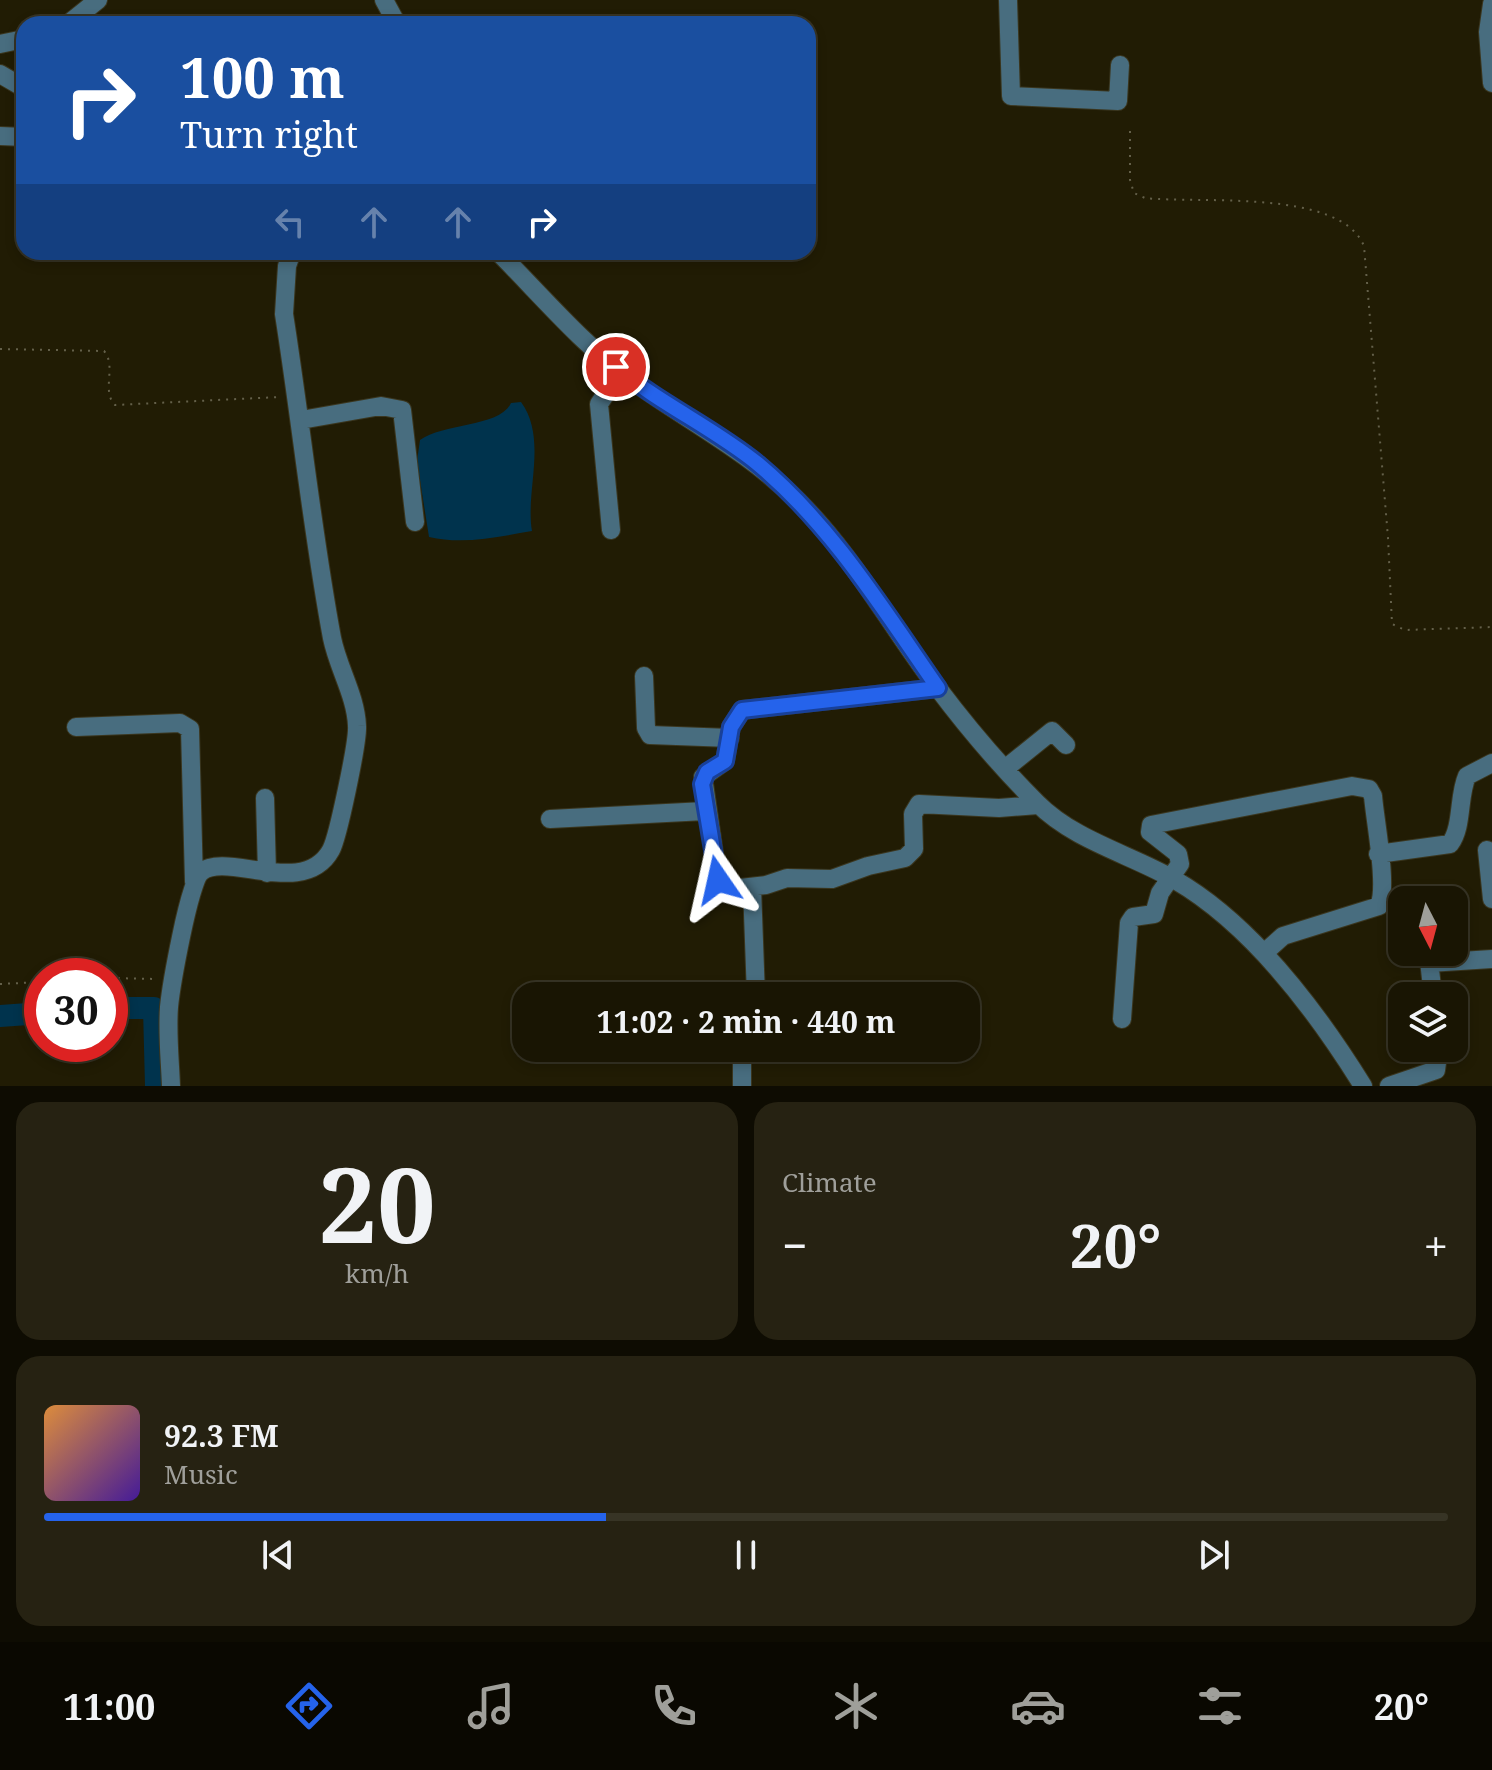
<!DOCTYPE html>
<meta charset="utf-8">
<style>
:root{--surface:#191503;--page:#262212;--text:#f1f3f6;--muted:#9f9f9a;--line:#373425;--accent:#2563eb}
body{margin:0;font-family:"Noto Serif",serif;background:var(--page);color:var(--text);height:100vh;display:flex;flex-direction:column;font-size:30px;white-space:nowrap}
*{box-sizing:border-box;margin:0}
p{font-size:26px;color:var(--muted)}
.icon{flex:none;width:44px;height:44px;fill:none;stroke:currentColor;stroke-width:2;stroke-linecap:round;stroke-linejoin:round}
.map{position:relative;height:1086px;overflow:hidden}
.details{display:flex;flex-direction:column;gap:16px;padding:16px;background:#0e0c02;flex:1}
.details>*{flex:none}
.hud{position:absolute;left:16px;top:16px;width:800px;height:244px;border-radius:24px;box-shadow:0 4px 12px #0003,0 0 0 2px var(--line);background:#1a4fa0;color:#fff;overflow:hidden}
.needle{width:52px;rotate:174deg}
.fabs{position:absolute;left:1388px;top:886px;display:grid;gap:16px}
.fabs a{display:grid;place-items:center;width:80px;height:80px;border-radius:16px;background:var(--surface);box-shadow:0 4px 12px #0003,0 0 0 2px var(--line);font-size:40px}
.speed{position:absolute;left:24px;top:958px;display:flex;gap:16px;font-size:40px;font-weight:700;text-align:center}
.speed>*{display:grid;place-content:center;width:104px;height:104px;border-radius:50%;background:var(--surface);box-shadow:0 4px 12px #0003,0 0 0 2px var(--line);line-height:1}
.speed .limit{border:12px solid #d22;background:#fff;color:#111}
.pin{position:absolute;display:grid;place-items:center;width:68px;height:68px;color:#fff;margin:-34px;border:4px solid #fff;border-radius:50%;box-shadow:0 2px 8px #0007}
.me{position:absolute;width:88px;margin:-44px;rotate:349deg;stroke-linejoin:round;filter:drop-shadow(0 0 6px #0008)}
.turn{display:flex;align-items:center;gap:28px;height:168px;padding:0 32px;font-size:36px}
.turn .icon{width:104px;height:104px;stroke-width:2.5}
.turn b{display:block;font-size:56px;line-height:68px}
.lanes{display:flex;align-items:center;height:76px;padding:0 32px;background:#0003;justify-content:center;gap:40px;direction:ltr}
.lanes .off{opacity:.35}
.big{font-size:60px;font-weight:700;line-height:1.1}
.details .tile{flex:1;display:flex;flex-direction:column;justify-content:center;gap:12px;min-width:0;padding:0 28px;border-radius:24px;background:var(--page)}
.details .dial{align-items:center;gap:0}
.dial b{font-size:104px;line-height:1}
.song{display:flex;align-items:center;gap:24px}
.cover{width:96px;height:96px;border-radius:12px;background:linear-gradient(135deg,hsl(30 70% 55%),hsl(260 70% 35%))}
.played{height:8px;border-radius:4px;background:linear-gradient(90deg,var(--accent) 40%,var(--line) 40%)}
.keys{display:flex;justify-content:space-around;direction:ltr}
.heat{display:flex;justify-content:space-between;align-items:center;font-size:44px;direction:ltr}
.details .tiles{flex:1;display:grid;gap:16px;grid-template-columns:1fr 1fr}
.tile:last-child{grid-column:span 2}
.trip{position:absolute;left:512px;top:982px;width:468px;height:80px;border-radius:24px;background:var(--surface);box-shadow:0 4px 12px #0003,0 0 0 2px var(--line);font-weight:700;line-height:80px;text-align:center}
.dock{display:flex;height:128px;justify-content:space-around;align-items:center;background:#0a0801;color:var(--muted)}
.dock .icon{width:56px;height:56px}
.dock .current{color:var(--accent)}
.dock b{font-size:36px;color:var(--text)}
.map>svg:first-child{display:block}
</style>
<div class="map">
<svg width="1492" height="1086" viewBox="0 0 1492 1086">
<rect width="100%" height="100%" fill="#211c04"/>
<path fill="#00334d" d="M521,402C548,439 525,491 532,531C497,537 463,545 429,537L417,461L420,440C443,423 500,427 511,403Z"/>
<g fill="none" stroke-linecap="round" stroke-linejoin="round">
<path stroke="#00334d" stroke-width="22" d="M110,1008H154L156,1086
M0,1016L42,1013"/>
<g stroke="#3a361f" stroke-width="20">
<path id="minor" d="M384,0L397,24
M1008,0L1011,96L1118,101L1120,65
M1492,4L1488,32L1492,83
M68,24L98,0
M0,44L24,39
M0,74L24,88
M0,136L24,137
M498,252C540,294 582,344 630,379C686,420 748,451 798,501C853,555 890,626 937,687C967,727 1002,768 1037,803C1075,841 1130,854 1175,880C1251,924 1317,1012 1363,1086
M301,420L381,406L402,410L415,522
M611,530L599,404L611,386L628,377
M644,676L646,728L650,735L730,738
M938,688L742,710L731,727L725,761L703,777L718,880L731,889L766,885L787,878L832,879L868,866L905,858L914,849L913,814L919,804L999,808L1038,805
M76,727L180,723L190,729L194,882
M1006,768L1052,731L1066,745
M265,798L267,873
M550,819L705,811
M1487,850L1492,899
M1378,854L1450,844C1463,827 1458,796 1467,776L1492,763
M752,887L756,996
M1428,952L1433,996
M1429,963L1492,959
M1122,1019L1129,923L1133,917L1154,914L1160,893L1180,864L1178,854L1150,832L1151,825L1352,786L1369,789L1373,796C1375,821 1388,886 1379,906L1283,936L1264,953
M742,1048V1086
M171,1086C170,1060 167,1033 169,1007C171,987 189,882 201,872C227,851 304,899 331,850C338,837 358,742 357,726C356,696 338,668 332,638C312,531 301,422 284,314L287,266L292,252
M1389,1086L1436,1070L1439,1048"/>
</g>
<path stroke="#64604a" stroke-width="2" stroke-dasharray="2 6" stroke-linecap="butt" d="M1130,131V180L1134,193L1145,198C1198,204 1340,188 1364,246L1388,538L1392,624L1405,630L1492,627
M0,349L104,351C117,366 101,391 115,405L279,397
M110,978L156,979
M0,984L42,982"/>
<use href="#minor" stroke="#486d7f" stroke-width="18"/>
</g>
<g fill="none" stroke-linecap="round" stroke-linejoin="round">
<g stroke="#184099" stroke-width="20">
<path id="route" d="M616,367C660,404 714,428 758,464C832,526 883,609 938,688L742,710L731,727L725,761L707,772L702,784L718,880"/>
</g>
<use href="#route" stroke="#2563eb" stroke-width="14"/>
</g>
</svg>
<div class="fabs">
<a><svg class="needle" viewBox="-14 -14 28 28"><path d="M0-13l5 13h-10z" fill="#e53935"/><path d="M0 13l5-13h-10z" fill="#9f9f9a"/></svg></a>
<a><svg class="icon" aria-label="layers" viewBox="0 0 24 24"><path d="M12 4l9 5-9 5-9-5zM3 14l9 5 9-5"/></svg></a>
</div>
<div class="speed"><div class="limit">30</div></div>
<div class="pin" style="left:616px;top:367px;background:#d93025"><svg class="icon" aria-label="arrive" viewBox="0 0 24 24"><path d="M6 21V4h12l-3 4 3 4H6"/></svg></div>
<svg class="me" style="left:718px;top:880px" viewBox="-20 -20 40 40"><path d="M0-17L14 15 0 8-14 15z" fill="#2563eb" stroke="#fff" stroke-width="4"/></svg>
<div class="trip">11:02 · 2 min · 440 m</div>
<div class="hud">
<div class="turn"><svg class="icon" aria-label="right" viewBox="0 0 24 24"><path d="M7 20v-9h11M14 6l5 5-5 5"/></svg><div><b>100 m</b>Turn right</div></div>
<div class="lanes"><svg class="icon off" aria-label="left" viewBox="0 0 24 24"><path d="M17 20v-9H6M10 6l-5 5 5 5"/></svg><svg class="icon off" aria-label="ahead" viewBox="0 0 24 24"><path d="M12 20V5M6 11l6-6 6 6"/></svg><svg class="icon off" aria-label="ahead" viewBox="0 0 24 24"><path d="M12 20V5M6 11l6-6 6 6"/></svg><svg class="icon" aria-label="right" viewBox="0 0 24 24"><path d="M7 20v-9h11M14 6l5 5-5 5"/></svg></div>
</div>
</div>
<section class="details">
<div class="tiles">
<div class="tile dial"><b>20</b><p>km/h</p></div>
<div class="tile"><p>Climate</p>
<div class="heat"><a>−</a><b class="big">20°</b><a>+</a></div>
</div>
<div class="tile">
<div class="song"><i class="cover"></i><div><b>92.3 FM</b><p>Music</p></div></div>
<div class="played"></div>
<div class="keys"><svg class="icon" aria-label="previous" viewBox="0 0 24 24"><path d="M18 5L8 12l10 7zM5 5v14"/></svg><svg class="icon" aria-label="pause" viewBox="0 0 24 24"><path d="M8 5v14M16 5v14"/></svg><svg class="icon" aria-label="next" viewBox="0 0 24 24"><path d="M6 5l10 7-10 7zM19 5v14"/></svg></div>
</div>
</div>
</section>
<nav class="dock">
<b>11:00</b>
<svg class="icon current" aria-label="directions" viewBox="0 0 24 24"><path d="M12 3l9 9-9 9-9-9zM9 14v-3h6M13 9l2 2-2 2"/></svg>
<svg class="icon" aria-label="music" viewBox="0 0 24 24"><path d="M9 18V5l10-2v13"/><circle cx="6" cy="18" r="3"/><circle cx="16" cy="16" r="3"/></svg>
<svg class="icon" aria-label="phone" viewBox="0 0 24 24"><path d="M5 4h4l2 5-3 2q2 4 5 5l2-3 5 2v4C11 20 4 13 5 4z"/></svg>
<svg class="icon" aria-label="climate" viewBox="0 0 24 24"><path d="M12 3v18M4 7l16 10M4 17L20 7"/></svg>
<svg class="icon" aria-label="car" viewBox="0 0 24 24"><path d="M5 17H2v-5l4-1 3-4h7l3 4 3 1v5h-3M9 17h6M6 11h13"/><circle cx="7" cy="17" r="2"/><circle cx="17" cy="17" r="2"/></svg>
<svg class="icon" aria-label="filters" viewBox="0 0 24 24"><path d="M4 7h16M4 17h16"/><circle cx="9" cy="7" r="2"/><circle cx="15" cy="17" r="2"/></svg>
<b>20°</b>
</nav>
